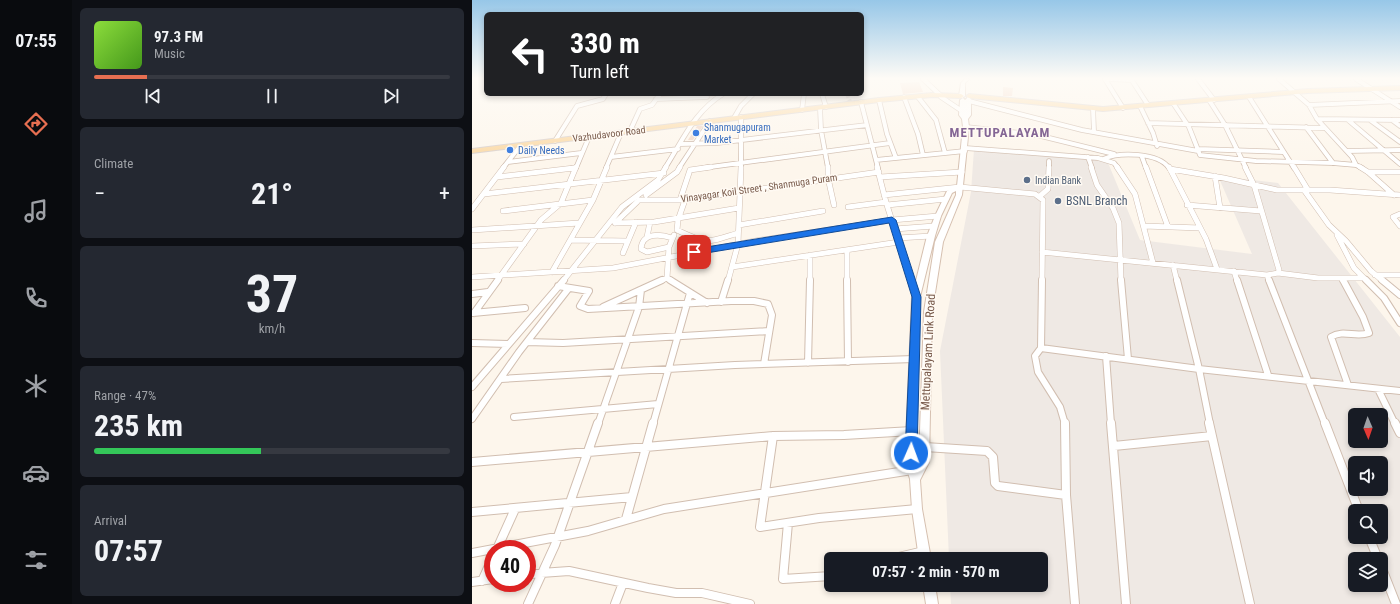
<!DOCTYPE html>
<meta charset="utf-8">
<style>
:root{--surface:#171b24;--page:#242831;--text:#f1f3f6;--muted:#9ea1a6;--line:#363941;--accent:#e76f51}
body{margin:0;font-family:"Roboto Condensed",sans-serif;background:var(--page);color:var(--text);height:100vh;display:flex;flex-direction:column;font-size:15px;white-space:nowrap}
*{box-sizing:border-box;margin:0}
p{font-size:13px;color:var(--muted)}
.icon{flex:none;width:22px;height:22px;fill:none;stroke:currentColor;stroke-width:2;stroke-linecap:round;stroke-linejoin:round}
.map{position:relative;flex:1;overflow:hidden}
.details{display:flex;flex-direction:column;gap:8px;padding:8px;background:#0d0f14;width:400px}
.details>*{flex:none}
.top-card{position:absolute;left:12px;top:12px;width:380px;height:84px;border-radius:6px;box-shadow:0 2px 6px #0003;background:#202124;color:#fff;overflow:hidden}
.needle{width:26px;rotate:178deg}
.buttons{position:absolute;left:876px;top:408px;display:grid;gap:8px}
.buttons a{display:grid;place-items:center;width:40px;height:40px;border-radius:6px;background:var(--surface);box-shadow:0 2px 6px #0003;font-size:20px}
.speed{position:absolute;left:12px;top:540px;display:flex;gap:8px;font-size:20px;font-weight:700;text-align:center}
.speed>*{display:grid;place-content:center;width:52px;height:52px;border-radius:50%;background:var(--surface);box-shadow:0 2px 6px #0003;line-height:1}
.speed .limit{border:6px solid #d22;background:#fff;color:#111}
.pin{position:absolute;display:grid;place-items:center;width:34px;height:34px;color:#fff;margin:-17px;border-radius:8px;box-shadow:0 2px 6px #0006}
.me{position:absolute;width:44px;margin:-22px;rotate:2deg;stroke-linejoin:round;filter:drop-shadow(0 0 3px #0008)}
.turn{display:flex;align-items:center;gap:14px;height:84px;padding:0 20px;font-size:18px}
.turn .icon{width:52px;height:52px;stroke-width:2.5}
.turn b{display:block;font-size:28px;line-height:34px}
.big{font-size:30px;font-weight:700;line-height:1.1}
.details .widget{flex:1;display:flex;flex-direction:column;justify-content:center;gap:6px;min-width:0;padding:0 14px;border-radius:6px;background:var(--page)}
.details .dial{align-items:center;gap:0}
.dial b{font-size:52px;line-height:1}
.song{display:flex;align-items:center;gap:12px}
.cover{width:48px;height:48px;border-radius:6px;background:linear-gradient(135deg,hsl(90 70% 55%),hsl(100 70% 35%))}
.played{height:4px;border-radius:2px;background:linear-gradient(90deg,var(--accent) 15%,var(--line) 15%)}
.keys{display:flex;justify-content:space-around;direction:ltr}
.heat{display:flex;justify-content:space-between;align-items:center;font-size:22px;direction:ltr}
.charge{height:6px;border-radius:3px;background:linear-gradient(90deg,#34c759 47%,var(--line) 0)}
.trip{position:absolute;left:352px;top:552px;width:224px;height:40px;border-radius:6px;background:var(--surface);box-shadow:0 2px 6px #0003;font-weight:700;line-height:40px;text-align:center}
main{display:flex;flex:1;min-height:0}
.tab-bar{display:flex;flex-direction:column;width:72px;justify-content:space-around;align-items:center;background:#090b0e;color:var(--muted)}
.tab-bar .icon{width:28px;height:28px}
.tab-bar .on{color:var(--accent)}
.tab-bar b{font-size:18px;color:var(--text)}
.map>svg:first-child{display:block}
</style>
<main>
<nav class="tab-bar">
<b>07:55</b>
<svg class="icon on" aria-label="directions" viewBox="0 0 24 24"><path d="M12 3l9 9-9 9-9-9zM9 14v-3h6M13 9l2 2-2 2"/></svg>
<svg class="icon" aria-label="music" viewBox="0 0 24 24"><path d="M9 18V5l10-2v13"/><circle cx="6" cy="18" r="3"/><circle cx="16" cy="16" r="3"/></svg>
<svg class="icon" aria-label="phone" viewBox="0 0 24 24"><path d="M5 4h4l2 5-3 2q2 4 5 5l2-3 5 2v4C11 20 4 13 5 4z"/></svg>
<svg class="icon" aria-label="climate" viewBox="0 0 24 24"><path d="M12 3v18M4 7l16 10M4 17L20 7"/></svg>
<svg class="icon" aria-label="car" viewBox="0 0 24 24"><path d="M5 17H2v-5l4-1 3-4h7l3 4 3 1v5h-3M9 17h6M6 11h13"/><circle cx="7" cy="17" r="2"/><circle cx="17" cy="17" r="2"/></svg>
<svg class="icon" aria-label="filters" viewBox="0 0 24 24"><path d="M4 7h16M4 17h16"/><circle cx="9" cy="7" r="2"/><circle cx="15" cy="17" r="2"/></svg>
</nav>
<section class="details">
<div class="widget">
<div class="song"><i class="cover"></i><div><b>97.3 FM</b><p>Music</p></div></div>
<div class="played"></div>
<div class="keys"><svg class="icon" aria-label="previous" viewBox="0 0 24 24"><path d="M18 5L8 12l10 7zM5 5v14"/></svg><svg class="icon" aria-label="pause" viewBox="0 0 24 24"><path d="M8 5v14M16 5v14"/></svg><svg class="icon" aria-label="next" viewBox="0 0 24 24"><path d="M6 5l10 7-10 7zM19 5v14"/></svg></div>
</div>
<div class="widget"><p>Climate</p>
<div class="heat"><a>−</a><b class="big">21°</b><a>+</a></div>
</div>
<div class="widget dial"><b>37</b><p>km/h</p></div>
<div class="widget"><p>Range · 47%</p><b class="big">235 km</b><div class="charge"></div></div>
<div class="widget"><p>Arrival</p><b class="big">07:57</b></div>
</section>
<div class="map">
<svg width="928" height="604" viewBox="0 0 928 604">
<rect width="100%" height="100%" fill="#fdf6ec"/>
<path fill="#efe9e4" fill-rule="evenodd" d="M502,149L634,158L668,240L780,254L746,176L806,183L928,337V604H479L478,585H569V559H477L468,351L499,192ZM883,415H909V441H883ZM883,463H909V489H883ZM883,511H909V537H883ZM883,559H909V585H883Z"/>
<path fill="#f3d5c3" d="M447,82L451,92L431,94L428,83Z
M531,87L541,88L540,96H531Z
M225,126H231L221,140H216Z"/>
<g fill="none" stroke-linecap="round" stroke-linejoin="round">
<path stroke="#dcd0c4" stroke-width="4" stroke-dasharray="4 2" stroke-linecap="butt" d="M375,94L379,104"/>
<g stroke="#d1beb0" stroke-width="5.5">
<path id="street-far3" d="M451,79L468,95
M633,79L651,108
M636,79L659,80
M659,79L676,105
M726,79L742,100
M807,79L837,105L845,119L880,157L884,165
M884,79L928,107
M350,94L354,107
M432,97L446,134L451,155
M446,97L464,120L473,153
M469,97L490,111
M777,97L822,168
M184,99L235,97
M407,100L415,134L424,158
M737,100L753,125L774,168
M497,101L610,130L726,151
M389,102L406,168
M701,103L717,127L728,155L784,161L861,163L884,165L890,168
M837,105L928,101
M668,106L681,133L685,146
M348,108L349,130L356,168
M621,108L622,132
M330,110L332,94
M269,117V168
M262,118L269,106L281,94
M845,119L928,120
M876,120L928,164
M898,120L928,142
M920,120L928,126
M676,123L852,128
M494,127L565,135L642,154
M834,127L861,163
M158,131L168,109L180,105L188,94
M83,141L105,106L131,99L134,94
M208,144L245,143L395,125
M493,148L626,158L642,163L646,168
M726,149L811,152
M875,151L928,150
M139,157L206,149
M616,157L620,168
M670,157L674,168
M631,159C647,152 686,152 697,168
M404,160L493,151
M36,162L109,153
M31,168L49,145
M100,168H102
M104,168L117,137
M134,168L149,133
M193,168C211,140 222,112 251,94
M207,168L238,121
M231,168L418,143
M577,168V161"/>
</g>
<g stroke="#d1beb0" stroke-width="6">
<path id="street-far2" d="M356,167V178L362,205
M405,167L414,202L439,281
M619,167L625,185L641,208L647,223L649,281
M645,167L663,194L681,263
M674,167L696,227
M697,167L734,239L745,269
M822,167L836,190
M888,167L896,172L922,195
M698,169L752,178L805,190H858L928,195
M896,172H928
M743,176L748,208
M25,177L102,168
M408,177L490,172
M832,190L857,225L874,241L899,271L911,281
M12,194L192,173
M174,195L205,172L208,167
M412,195L488,187L563,194L571,200L570,281
M568,196L576,189L577,167
M167,200H213L407,172
M208,200L218,170L239,167
M213,200L206,220L205,230C236,245 234,243 266,233
M415,205L474,199
M715,205L789,211
M376,207L414,202
M0,209L32,167
M31,211L121,200
M928,214L921,217L928,226
M143,223L165,202
M143,223L182,222L267,208
M267,225L351,211
M672,226L728,228
M423,229L462,226
M0,230L107,223
M865,235L882,268L895,281
M175,237L178,222
M426,238L459,236
M99,240L154,241
M0,246L52,244
M197,247L175,252L169,249C170,232 189,234 200,238
M375,250V281
M570,252L795,275L806,273L807,270L782,185L773,167
M151,253L164,222
M701,265L705,281
M260,267L427,242
M762,271L765,281
M80,272L121,200L135,167
M806,273L846,278H892
M795,275L797,281
M903,275H928
M0,277L141,268L283,241L420,220L466,216
M195,278L197,247L202,235
M195,278L200,281
M870,279L871,281
M25,281L69,220L89,203L104,167
M91,281L150,207L186,180L194,167
M188,281L195,278
M256,281L266,244L269,167
M338,281V255"/>
</g>
<g stroke="#d1beb0" stroke-width="8">
<path id="street-far1" d="M198,280L235,303
M375,280L376,362
M439,280L444,297
M570,280L569,348L563,356L566,372L588,407L593,424
M649,280L656,359
M705,280L727,369L738,424
M765,280L796,375
M797,280L853,424
M871,280L891,317L897,333C884,338 871,329 859,337L876,385
M894,280L912,298L928,323
M910,280L928,295
M86,286L117,291L108,306L116,309L259,301H282L296,304L300,315L292,364
M0,294L16,292
M249,302L256,280
M131,307L190,280
M1,313L53,308
M2,313L26,280
M55,342L91,343L297,331
M0,343L36,344
M569,348L727,369L928,391
M634,356L639,424
M336,363L338,280
M29,379L263,365L442,359
M0,387L92,280
M906,389L923,424
M42,417L186,404
M0,419L47,352L97,288
M126,424L167,307L169,290
M181,424L218,293"/>
</g>
<g stroke="#d1beb0" stroke-width="10">
<path id="street" d="M593,423L594,495L603,604
M639,423L654,604
M737,423L778,604
M853,423L887,511
M923,423L928,433
M301,436L288,527L347,518L445,509
M642,446L740,436
M453,447L515,451L521,457L523,483L526,486L594,495
M0,462L301,436L372,435L440,431
M0,512L160,497
M154,519L181,423
M316,523L311,579L359,576
M897,537L906,559
M25,549L43,509
M0,553L116,531L192,509L440,470
M418,559L452,551
M909,566L924,604
M55,574L97,571L176,588L204,593H230L278,604
M10,581L21,557
M0,582L21,579
M56,604L83,545L126,423
M143,604L151,583"/>
</g>
<g stroke="#d6c0b0" stroke-width="2">
<path id="secondary" d="M493,79H497L493,83V96L490,98L487,96L489,83Z
M496,97L499,99V115L496,119L497,127L490,195L471,242L460,312L457,462L448,480L450,509L459,559H447L440,509L438,479L433,463L440,297L455,236L463,216L475,191L485,186L491,127L490,119L487,115L488,100L491,98L493,100ZM484,191V195L463,242L452,312L447,461L444,466L443,463L448,297L463,236L469,216L480,193Z
M451,585H463L466,604H454Z"/>
</g>
<g stroke="#dad1cd" stroke-width="2">
<path id="primary" d="M928,86V90L836,93L631,111L497,98L494,96L497,94L631,107L836,89Z
M460,93L489,94L492,96L489,98L460,97L407,102L0,153V149L407,98Z"/>
</g>
<use href="#street-far3" stroke="#fff" stroke-width="4"/>
<use href="#street-far2" stroke="#fff" stroke-width="5"/>
<use href="#street-far1" stroke="#fff" stroke-width="6"/>
<use href="#street" stroke="#fff" stroke-width="8"/>
<use href="#secondary" fill="#fff" fill-rule="evenodd"/>
<use href="#primary" fill="#fbd9a5" fill-rule="evenodd"/>
</g>
<linearGradient id="sky" x2="0" y2="1"><stop stop-color="#97c7e8"/><stop offset="0.48" stop-color="#fefbf6"/><stop offset="1" stop-color="#fefbf6" stop-opacity="0"/></linearGradient>
<rect width="928" height="163" fill="url(#sky)"/>
<path fill="#1a73e8" stroke="#114b97" d="M420,217L424,220L449,297L445,453L443,457L439,458L435,457L433,453L440,297L417,223L222,255L218,252L222,249Z"/>
<g fill="#3f7fe0" stroke="#fffaf3" stroke-width="1.5">
<circle cx="224" cy="133" r="4"/>
<circle cx="38" cy="150" r="4"/>
</g>
<g fill="#5c6f8a" stroke="#fffaf3" stroke-width="1.5">
<circle cx="555" cy="180" r="4"/>
<circle cx="586" cy="201" r="4"/>
</g>
<g text-anchor="middle" dominant-baseline="central" stroke-width="3" stroke-linejoin="round" paint-order="stroke">
<g font-size="10" fill="#366cbe" stroke="#fffaf3" text-anchor="start">
<text x="232" y="127">Shanmugapuram<tspan x="232" dy="12">Market</tspan></text>
<text x="46" y="150">Daily Needs</text>
</g>
<g font-size="10" fill="#7a5c4d" stroke="#fffaf3">
<text transform="translate(137 134) rotate(-7)">Vazhudavoor Road</text>
<text transform="translate(287 188) rotate(-8)">Vinayagar Koil Street , Shanmuga Puram</text>
</g>
<g font-size="10" fill="#4e5e75" stroke="#fffaf3" text-anchor="start">
<text x="563" y="180">Indian Bank</text>
</g>
<g font-size="12" fill="#4e5e75" stroke="#fffaf3" text-anchor="start">
<text x="594" y="201">BSNL Branch</text>
</g>
<g font-size="12" fill="#7a5c4d" stroke="#fffaf3">
<text transform="translate(456 352) rotate(-87)">Mettupalayam Link Road</text>
</g>
<g font-size="13" font-weight="bold" letter-spacing="1" fill="#846695" stroke="#fffaf3">
<text x="528" y="132">METTUPALAYAM</text>
</g>
</g>
</svg>
<div class="buttons">
<a><svg class="needle" viewBox="-14 -14 28 28"><path d="M0-13l5 13h-10z" fill="#e53935"/><path d="M0 13l5-13h-10z" fill="#9ea1a6"/></svg></a>
<a><svg class="icon" aria-label="sound" viewBox="0 0 24 24"><path d="M4 9h4l5-4v14l-5-4H4zM17 9q2 3 0 6"/></svg></a>
<a><svg class="icon" aria-label="search" viewBox="0 0 24 24"><circle cx="10" cy="10" r="6"/><path d="M15 15l6 6"/></svg></a>
<a><svg class="icon" aria-label="layers" viewBox="0 0 24 24"><path d="M12 4l9 5-9 5-9-5zM3 14l9 5 9-5"/></svg></a>
</div>
<div class="speed"><div class="limit">40</div></div>
<div class="pin" style="left:222px;top:252px;background:#d93025"><svg class="icon" aria-label="arrive" viewBox="0 0 24 24"><path d="M6 21V4h12l-3 4 3 4H6"/></svg></div>
<svg class="me" style="left:439px;top:453px" viewBox="-20 -20 40 40"><circle r="17" fill="#1a73e8" stroke="#fff" stroke-width="3"/><path d="M0-11L8 9 0 5-8 9z" fill="#fff"/></svg>
<div class="trip">07:57 · 2 min · 570 m</div>
<div class="top-card">
<div class="turn"><svg class="icon" aria-label="left" viewBox="0 0 24 24"><path d="M17 20v-9H6M10 6l-5 5 5 5"/></svg><div><b>330 m</b>Turn left</div></div>
</div>
</div>
</main>
